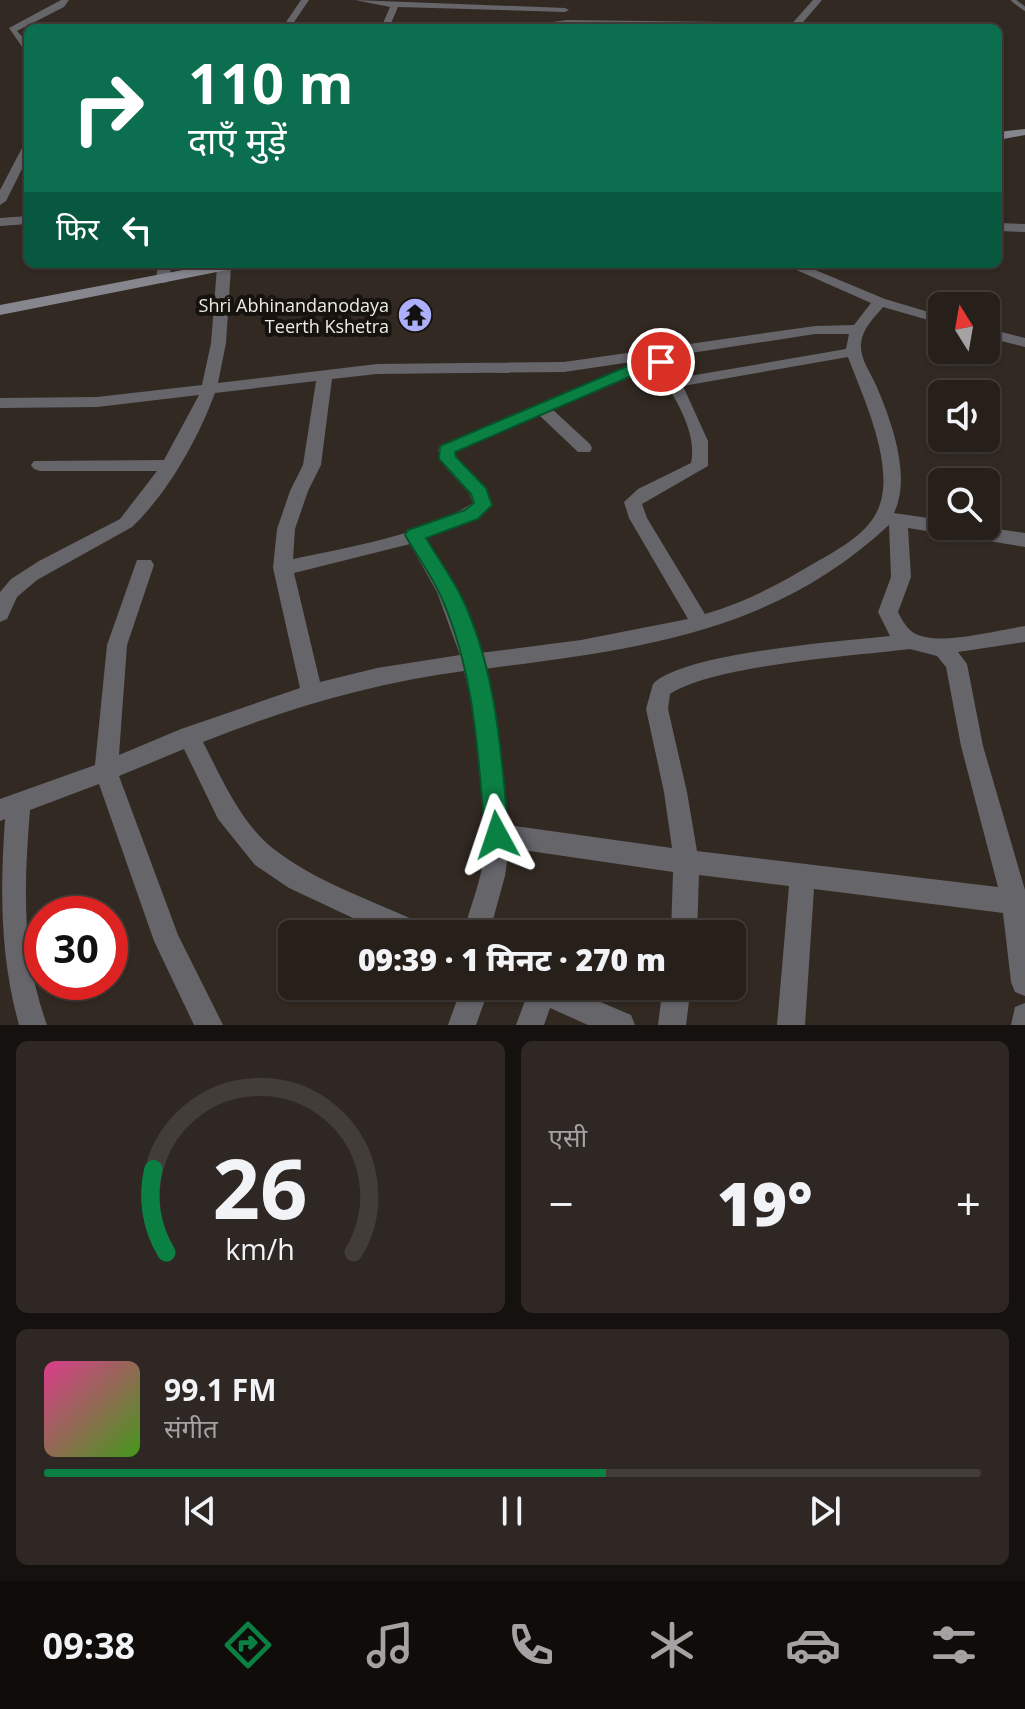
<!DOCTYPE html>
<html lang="hi">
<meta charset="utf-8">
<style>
:root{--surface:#261f1a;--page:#2e2723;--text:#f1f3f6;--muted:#a4a2a2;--line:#423d39;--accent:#0b8043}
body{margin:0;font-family:"Open Sans","Noto Sans Devanagari",sans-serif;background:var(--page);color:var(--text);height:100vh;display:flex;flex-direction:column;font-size:30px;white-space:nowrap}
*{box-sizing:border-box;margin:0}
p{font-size:26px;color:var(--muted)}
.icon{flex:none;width:44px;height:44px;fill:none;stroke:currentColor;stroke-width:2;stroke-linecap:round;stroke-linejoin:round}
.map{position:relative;height:1025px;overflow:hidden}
.panel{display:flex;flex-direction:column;gap:16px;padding:16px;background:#15110e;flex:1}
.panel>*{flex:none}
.top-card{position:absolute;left:24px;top:24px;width:978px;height:244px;border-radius:12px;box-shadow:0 2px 6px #0004,0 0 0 2px var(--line);background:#0b6e4f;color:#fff;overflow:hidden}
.needle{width:52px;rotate:349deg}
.controls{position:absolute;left:928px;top:292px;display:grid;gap:16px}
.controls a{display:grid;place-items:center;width:72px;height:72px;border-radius:12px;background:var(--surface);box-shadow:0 2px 6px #0004,0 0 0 2px var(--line);font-size:40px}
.speed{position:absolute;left:24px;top:896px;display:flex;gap:16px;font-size:40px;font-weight:700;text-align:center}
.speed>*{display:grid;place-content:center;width:104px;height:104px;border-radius:50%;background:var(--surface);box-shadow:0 2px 6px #0004,0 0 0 2px var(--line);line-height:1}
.speed .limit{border:12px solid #d22;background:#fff;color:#111}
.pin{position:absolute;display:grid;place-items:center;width:68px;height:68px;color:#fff;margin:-34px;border:4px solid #fff;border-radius:50%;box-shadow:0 2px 8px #0007}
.me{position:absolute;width:88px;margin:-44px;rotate:355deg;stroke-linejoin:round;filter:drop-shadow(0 0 6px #0008)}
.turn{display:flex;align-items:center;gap:28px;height:168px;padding:0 32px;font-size:36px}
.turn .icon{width:104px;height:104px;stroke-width:2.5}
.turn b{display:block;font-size:56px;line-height:68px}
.then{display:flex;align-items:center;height:76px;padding:0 32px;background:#0003;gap:16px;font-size:30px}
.big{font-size:60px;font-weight:800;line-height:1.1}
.panel .tile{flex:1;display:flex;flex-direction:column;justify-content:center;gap:12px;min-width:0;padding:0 28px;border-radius:12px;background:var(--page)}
.panel .dial{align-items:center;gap:0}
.dial svg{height:208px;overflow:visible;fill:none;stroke:var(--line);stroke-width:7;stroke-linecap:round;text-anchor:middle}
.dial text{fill:var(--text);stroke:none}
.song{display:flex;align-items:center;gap:24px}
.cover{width:96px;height:96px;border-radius:12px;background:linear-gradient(135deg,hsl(330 70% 55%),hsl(100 70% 35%))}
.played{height:8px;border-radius:4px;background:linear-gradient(90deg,var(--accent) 60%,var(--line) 60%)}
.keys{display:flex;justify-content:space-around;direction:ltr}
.heat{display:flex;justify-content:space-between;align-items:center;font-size:44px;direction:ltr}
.panel .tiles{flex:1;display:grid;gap:16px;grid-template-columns:1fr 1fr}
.tile:last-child{grid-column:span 2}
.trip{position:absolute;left:278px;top:920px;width:468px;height:80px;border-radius:12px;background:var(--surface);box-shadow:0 2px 6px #0004,0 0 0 2px var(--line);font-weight:800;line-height:80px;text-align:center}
.menu{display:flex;height:128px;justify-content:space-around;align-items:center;background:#0f0c0a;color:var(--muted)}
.menu .icon{width:56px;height:56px}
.menu .on{color:var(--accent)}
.menu b{font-size:36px;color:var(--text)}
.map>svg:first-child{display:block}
</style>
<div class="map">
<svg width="1025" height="1025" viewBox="0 0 1025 1025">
<rect width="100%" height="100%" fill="#322922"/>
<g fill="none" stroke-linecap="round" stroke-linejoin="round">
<path stroke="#65656a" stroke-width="4" d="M1013,0L1025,9"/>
<path fill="#65656a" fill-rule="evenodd" d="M61,0H69L64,7L17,31L28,43V52L25,51L9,28Z
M301,0H309L290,28H282Z
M355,0L565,8L569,10L565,12L398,7L389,28H381L390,7Z
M567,20L796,23L800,26L567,24L508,28Z
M28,143V157L6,201L0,205V190L23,146Z
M28,216V224L0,226V218Z
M998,223L1025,224V232L998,231Z
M158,264H172L168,282L163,283L156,279Z
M220,264L231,267L226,343L218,383L377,364L564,362L815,326L854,325L871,303L783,264H801L885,299L942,316V324L883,307C874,318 862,329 861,344C860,359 870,372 876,385C891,420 912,476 894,513L942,520V526H977L1025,533V547L908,528L911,577L898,612C903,622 908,631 918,635C942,645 998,630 1025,626V642L958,652L967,664L983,746L1025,890V996L1015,992L1011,982L1003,913L814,889L805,1025H777L789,886L699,875L697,934H671L673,872L509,848L505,876L489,934H463C469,910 479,887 483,862C490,812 477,721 464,671C373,683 289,708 203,742C222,779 241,824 275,850C318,883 376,902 425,925L429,934H387L289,888L255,865L218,819L184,749L119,776L178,935L223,1025H194L154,941L99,784L30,810C24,884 21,954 47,1025H19C0,957 0,890 5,819L0,821V799L95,765L107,645L137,560H151L154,565L127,645L119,755L181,729L300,688L273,568L277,529L290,491L303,465L316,381L215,393C198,439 168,493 132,527L37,580L17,597L7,619L0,622V592L11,579L39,561L120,519L157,471H40L34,469L31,465L34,461L164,460L199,395L97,407L0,408V398L97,397L202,385L211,343L217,267ZM815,334H849L846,349L678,378L665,357ZM848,357C863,398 901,475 874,517C861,538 832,553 811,565C778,585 743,603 705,614L647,518L642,504L708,466V441L683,386ZM652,359L440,446L438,450L446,468L469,493L473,503C420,536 354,546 293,559L295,529L308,491L321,465L332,379L377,374L564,372ZM656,367C672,394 698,430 691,463L638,489L624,502L629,518L688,619L581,640L480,653L456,592L426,539L472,520L492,505C484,484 462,473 455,452L539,415L578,452H590L592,448L590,444L552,409ZM889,525L891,577L878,612L890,636C842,641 683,653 653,684L646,709L664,792L672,848L508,825L500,744L484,669C637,649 772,634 889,525ZM410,544L437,592L460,655L377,668L320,682L294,573ZM910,649L937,656L946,667L961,746L998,887L697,851L687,792L668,709L670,694C714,665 853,656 910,649Z
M986,328L1025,338V347L986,337Z
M462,986H490L476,1025H448Z
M517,986H563L631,1015L635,1025H588L550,1008L544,1025H516L526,998L521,996Z
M663,986H691L686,1025H658Z
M1025,1003V1025H1011L1015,1007Z"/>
<path fill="#65656a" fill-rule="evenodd" d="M813,0H822L798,28H788Z"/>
<path fill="#85868e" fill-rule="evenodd" d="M1025,129V135L998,140V132Z
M214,264H244L237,268L0,315V305Z"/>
</g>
<path fill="#0b8043" stroke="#07532c" stroke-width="2" d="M661,357L666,359V365L645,370L455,452L456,457L486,488L492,505L478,519L426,538C437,557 451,576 461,596C497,670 501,754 509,835L506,843L497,846L488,843L485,835C478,755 475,674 442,599C433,577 417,556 405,535L408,530L465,510L474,503L471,494L439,459L440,446L635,363Z"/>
<defs>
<g id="temple-disc" transform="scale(1.8)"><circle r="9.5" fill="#adaffb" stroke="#16130f"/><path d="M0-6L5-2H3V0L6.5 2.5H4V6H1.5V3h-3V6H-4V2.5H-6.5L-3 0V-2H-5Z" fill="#111"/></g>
</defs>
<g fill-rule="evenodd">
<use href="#temple-disc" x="415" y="315"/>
</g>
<g text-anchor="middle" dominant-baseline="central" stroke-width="8" stroke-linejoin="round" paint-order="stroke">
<g font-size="18" fill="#efeae5" stroke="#16130f" text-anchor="end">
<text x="389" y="305">Shri Abhinandanodaya<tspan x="389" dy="21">Teerth Kshetra</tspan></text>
</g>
</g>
</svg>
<div class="controls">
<a><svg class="needle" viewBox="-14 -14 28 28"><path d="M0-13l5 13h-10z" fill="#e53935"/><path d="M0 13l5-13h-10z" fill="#a4a2a2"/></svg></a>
<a><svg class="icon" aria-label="sound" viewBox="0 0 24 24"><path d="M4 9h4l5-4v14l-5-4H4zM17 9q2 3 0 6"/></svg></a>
<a><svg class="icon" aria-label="search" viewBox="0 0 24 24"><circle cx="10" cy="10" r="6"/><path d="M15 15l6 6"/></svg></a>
</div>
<div class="speed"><div class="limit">30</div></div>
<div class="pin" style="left:661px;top:362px;background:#d93025"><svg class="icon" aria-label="arrive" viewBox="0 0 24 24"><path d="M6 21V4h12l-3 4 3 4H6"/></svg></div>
<svg class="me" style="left:497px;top:835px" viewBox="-20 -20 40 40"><path d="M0-17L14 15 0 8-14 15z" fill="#0b8043" stroke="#fff" stroke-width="4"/></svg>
<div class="trip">09:39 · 1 मिनट · 270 m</div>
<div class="top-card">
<div class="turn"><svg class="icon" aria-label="right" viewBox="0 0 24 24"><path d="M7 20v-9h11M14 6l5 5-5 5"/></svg><div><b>110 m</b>दाएँ मुड़ें</div></div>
<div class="then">फिर<svg class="icon" aria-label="left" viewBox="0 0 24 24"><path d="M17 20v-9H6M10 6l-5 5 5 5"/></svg></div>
</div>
</div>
<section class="panel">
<div class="tiles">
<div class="tile dial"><svg viewBox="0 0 100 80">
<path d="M14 69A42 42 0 1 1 86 69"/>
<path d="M14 69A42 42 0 0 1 9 37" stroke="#0b8043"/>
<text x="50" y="56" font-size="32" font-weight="700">26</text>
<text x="50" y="72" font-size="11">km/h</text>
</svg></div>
<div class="tile"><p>एसी</p>
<div class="heat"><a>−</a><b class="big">19°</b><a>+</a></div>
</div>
<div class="tile">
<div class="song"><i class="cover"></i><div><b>99.1 FM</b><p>संगीत</p></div></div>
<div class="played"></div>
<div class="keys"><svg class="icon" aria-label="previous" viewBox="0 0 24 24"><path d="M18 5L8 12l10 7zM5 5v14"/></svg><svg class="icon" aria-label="pause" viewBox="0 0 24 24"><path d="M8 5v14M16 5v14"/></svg><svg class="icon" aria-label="next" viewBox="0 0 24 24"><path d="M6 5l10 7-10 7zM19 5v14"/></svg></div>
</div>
</div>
</section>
<nav class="menu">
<b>09:38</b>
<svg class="icon on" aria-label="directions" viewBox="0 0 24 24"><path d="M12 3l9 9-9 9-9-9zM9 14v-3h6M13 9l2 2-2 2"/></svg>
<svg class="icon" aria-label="music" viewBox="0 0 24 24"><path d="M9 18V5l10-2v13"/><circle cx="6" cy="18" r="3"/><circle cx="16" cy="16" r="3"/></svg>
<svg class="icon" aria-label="phone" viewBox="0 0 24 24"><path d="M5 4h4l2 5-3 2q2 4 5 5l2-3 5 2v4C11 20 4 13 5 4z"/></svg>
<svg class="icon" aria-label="climate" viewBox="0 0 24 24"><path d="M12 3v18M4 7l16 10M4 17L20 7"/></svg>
<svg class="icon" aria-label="car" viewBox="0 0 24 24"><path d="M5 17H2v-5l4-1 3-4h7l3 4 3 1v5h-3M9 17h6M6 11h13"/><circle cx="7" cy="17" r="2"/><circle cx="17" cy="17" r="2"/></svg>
<svg class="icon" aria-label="filters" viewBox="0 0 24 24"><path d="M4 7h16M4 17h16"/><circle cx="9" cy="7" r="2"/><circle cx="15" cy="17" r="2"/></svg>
</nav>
